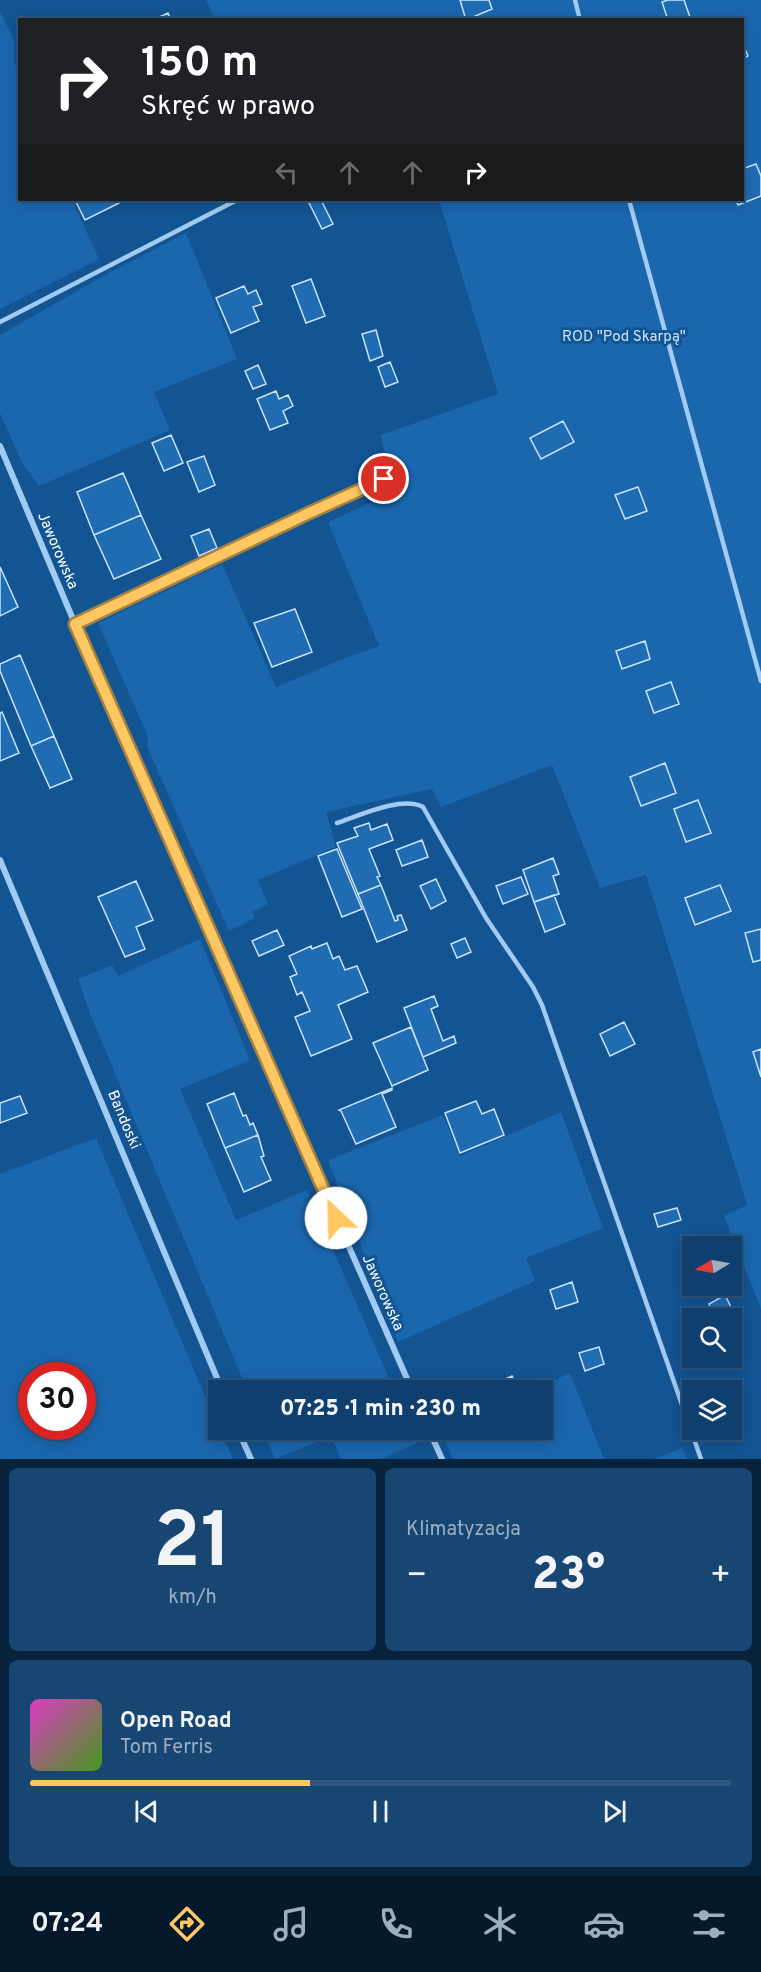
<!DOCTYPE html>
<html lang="pl">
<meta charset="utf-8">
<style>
:root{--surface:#0e3f6e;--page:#174673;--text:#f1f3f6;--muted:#9bafc2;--line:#2e5881;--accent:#ffc762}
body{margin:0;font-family:Overpass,sans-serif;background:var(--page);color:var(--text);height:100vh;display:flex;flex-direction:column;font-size:22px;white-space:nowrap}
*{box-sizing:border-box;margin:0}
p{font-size:20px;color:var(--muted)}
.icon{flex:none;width:33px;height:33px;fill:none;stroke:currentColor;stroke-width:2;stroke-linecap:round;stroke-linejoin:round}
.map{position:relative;height:1459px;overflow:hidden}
.side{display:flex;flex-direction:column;gap:9px;padding:9px;background:#08233c;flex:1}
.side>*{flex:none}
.top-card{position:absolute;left:18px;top:18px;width:726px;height:183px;border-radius:0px;box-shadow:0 3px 15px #0003,0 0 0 2px var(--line);background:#202124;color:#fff;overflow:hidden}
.needle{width:39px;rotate:260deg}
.buttons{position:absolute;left:682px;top:1236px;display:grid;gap:12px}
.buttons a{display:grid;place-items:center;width:60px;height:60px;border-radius:0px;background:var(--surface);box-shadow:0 3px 15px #0003,0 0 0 2px var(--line);font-size:30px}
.speed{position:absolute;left:18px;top:1362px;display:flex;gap:12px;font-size:30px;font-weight:700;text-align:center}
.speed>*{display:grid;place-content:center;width:78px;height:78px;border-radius:50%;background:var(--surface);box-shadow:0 3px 15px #0003,0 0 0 2px var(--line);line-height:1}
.speed .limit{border:9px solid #d22;background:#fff;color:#111}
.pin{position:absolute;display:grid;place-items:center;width:51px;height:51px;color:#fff;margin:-26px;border:3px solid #fff;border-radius:50%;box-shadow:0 2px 6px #0007}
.me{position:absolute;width:66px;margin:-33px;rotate:336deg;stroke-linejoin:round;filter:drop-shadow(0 0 4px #0008)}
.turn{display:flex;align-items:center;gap:21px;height:126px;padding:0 24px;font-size:27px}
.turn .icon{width:78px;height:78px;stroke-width:2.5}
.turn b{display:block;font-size:42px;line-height:51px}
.lanes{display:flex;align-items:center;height:57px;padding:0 24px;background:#0003;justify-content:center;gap:30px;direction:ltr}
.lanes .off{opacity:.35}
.big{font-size:45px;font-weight:800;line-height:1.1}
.side .tile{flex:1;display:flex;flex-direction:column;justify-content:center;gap:9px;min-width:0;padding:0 21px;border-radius:9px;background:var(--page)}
.side .dial{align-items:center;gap:0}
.dial b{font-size:78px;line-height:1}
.song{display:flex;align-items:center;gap:18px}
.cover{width:72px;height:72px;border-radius:9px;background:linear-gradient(135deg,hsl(310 70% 55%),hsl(100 70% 35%))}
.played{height:6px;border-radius:3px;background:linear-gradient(90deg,var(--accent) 40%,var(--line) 40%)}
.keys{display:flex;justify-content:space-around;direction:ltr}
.heat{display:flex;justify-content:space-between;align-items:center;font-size:33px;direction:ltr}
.side .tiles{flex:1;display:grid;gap:9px;grid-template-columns:1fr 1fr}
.tile:last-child{grid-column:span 2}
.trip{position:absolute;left:208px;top:1380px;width:345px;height:60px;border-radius:0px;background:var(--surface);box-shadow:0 3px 15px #0003,0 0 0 2px var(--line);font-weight:800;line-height:60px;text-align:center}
.tab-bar{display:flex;height:96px;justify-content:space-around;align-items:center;background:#06192c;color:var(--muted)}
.tab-bar .icon{width:42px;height:42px}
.tab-bar .on{color:var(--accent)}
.tab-bar b{font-size:27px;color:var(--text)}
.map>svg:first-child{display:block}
</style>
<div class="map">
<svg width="761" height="1459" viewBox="0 0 761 1459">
<rect width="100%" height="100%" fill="#135493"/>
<path fill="#1a67ae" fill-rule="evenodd" d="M206,0H761V1309L724,1216L747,1205L646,875L600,888L552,765L441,807L432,789L326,812L336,847L258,880L268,904L252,912L255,918L229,931L148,749L147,734L98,623L222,564L276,687L343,659L379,646L328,522L399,490L387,463L381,435L498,394L439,200H742V20H215Z
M0,11L14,40V61L19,76L20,200H72L99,259L0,309Z
M186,233L237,359L154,392L170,430L39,486L22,463L0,413V335L105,275Z
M200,939L250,1060L180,1089L236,1220L307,1190L394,1390H247L91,1016L78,979L112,965L118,976Z
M561,1112L603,1228L526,1258L535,1281L398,1342L328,1160L443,1115L460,1156Z
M96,1138L202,1389L233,1459H0V1174ZM32,1376H82V1426H32Z
M570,1373L604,1459H453L440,1431L543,1430V1390H531Z
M263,1430H411L417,1443L381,1459H341L331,1436L275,1459Z
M682,1448L687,1459H654Z"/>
<path fill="#206cb3" stroke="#c8e4fd" stroke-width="1.5" d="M460,0H489L492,9L466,20Z
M668,0H684L691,20H668L662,2Z
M168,13L171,20H153Z
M742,42L748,56L742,59Z
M756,164L761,176V196L738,205L736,200H742V169Z
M75,200H118L119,203L85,220Z
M316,200H321L333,224L322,229L309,203Z
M311,279L325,316L306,323L292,286Z
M244,286L248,294L256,290L262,304L253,307L259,321L231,333L216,298Z
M376,330L383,356L370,361L362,334Z
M390,362L398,382L385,387L378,367Z
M258,365L266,384L253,389L245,371Z
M276,391L279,399L288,395L293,406L283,411L288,423L270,430L257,399Z
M563,421L574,442L541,459L530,438Z
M171,435L183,463L164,471L152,443Z
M204,456L215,485L199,492L187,462Z
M123,473L141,515L94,535L77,492Z
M638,487L647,511L625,519L615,495Z
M141,515L161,559L114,579L94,535Z
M209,529L217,548L199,556L191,536Z
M0,567L18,607L0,616Z
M295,609L312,652L272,667L254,623Z
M645,641L650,659L622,669L616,651Z
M20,655L54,736L31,746L0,671V664Z
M671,682L679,704L654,713L646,691Z
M2,712L19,753L0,761V713Z
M54,736L72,779L50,788L31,746Z
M665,763L676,793L641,806L630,777Z
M698,800L711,833L686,842L674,809Z
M369,823L371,830L387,824L393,840L369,849L380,876L377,877L381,885L358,894L337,843L358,836L354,828Z
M422,840L428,857L402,866L396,850Z
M337,849L362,909L342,917L318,856Z
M553,858L559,874L553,876L559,894L534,902L523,870Z
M521,877L528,894L503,904L496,886Z
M436,879L446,901L431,909L420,886Z
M136,881L153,920L136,927L145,949L125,957L98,897Z
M381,885L395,921L398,920L397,916L401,915L407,930L377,942L358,894Z
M720,885L731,911L695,925L685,898Z
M554,895L565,924L545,932L534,902Z
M761,929V960L753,962L745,933Z
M277,930L284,945L259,956L252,941Z
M465,938L471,952L457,958L451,944Z
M327,943L333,959L339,956L345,970L357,966L368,992L338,1005L352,1039L311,1056L295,1017L310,1011L302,992L297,995L290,977L297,974L289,956L311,946L312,949Z
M434,996L438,1006L431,1009L443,1041L454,1036L456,1043L423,1057L404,1008Z
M624,1022L635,1044L610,1056L600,1034Z
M411,1027L428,1070L392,1086L373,1043Z
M761,1049V1077L753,1052Z
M392,1088V1090L382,1094L396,1127L356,1144L341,1111L339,1110Z
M234,1093L243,1116L246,1115L250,1125L253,1123L258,1135L225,1148L207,1104Z
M20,1096L27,1113L0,1123V1103Z
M476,1101L482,1114L494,1109L504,1135L460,1153L445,1113Z
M258,1135L264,1156L261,1157L271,1180L244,1192L225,1148Z
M677,1208L681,1220L658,1227L654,1214Z
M572,1282L578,1302L556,1309L550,1290Z
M725,1295L733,1311L716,1318L709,1304Z
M599,1347L604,1364L585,1371L579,1353Z
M512,1376L518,1390H490L488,1387Z"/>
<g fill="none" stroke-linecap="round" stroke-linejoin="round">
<path stroke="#a1cbf2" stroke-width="4.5" d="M575,0L580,20
M629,200L761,681
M0,322L237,200
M75,624L309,513L384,479
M337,823C358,816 403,795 423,807L486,918L533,987L542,1005L701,1459"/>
<path stroke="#a1cbf2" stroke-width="6" d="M0,446L75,624L412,1390
M0,860L222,1390
M238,1430L251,1459
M429,1430L442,1459"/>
</g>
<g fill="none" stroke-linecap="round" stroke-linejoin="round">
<g stroke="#a68140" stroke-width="15">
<path id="route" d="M336,1218L75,624L309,513L384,479"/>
</g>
<use href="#route" stroke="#ffc762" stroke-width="10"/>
</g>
<g text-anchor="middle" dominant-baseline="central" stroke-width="6" stroke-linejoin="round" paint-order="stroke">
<g font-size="15" fill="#c8e4fd" stroke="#135493">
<text x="624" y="337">ROD "Pod Skarpą"</text>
</g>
<g font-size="15" fill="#fff" stroke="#135493">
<text transform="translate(57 551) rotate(67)">Jaworowska</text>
<text transform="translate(123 1120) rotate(67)">Bandoski</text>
<text transform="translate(382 1293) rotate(66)">Jaworowska</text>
</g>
</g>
</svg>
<div class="buttons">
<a><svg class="needle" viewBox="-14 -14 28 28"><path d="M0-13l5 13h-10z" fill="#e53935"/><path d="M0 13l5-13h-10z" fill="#9bafc2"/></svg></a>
<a><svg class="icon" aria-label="search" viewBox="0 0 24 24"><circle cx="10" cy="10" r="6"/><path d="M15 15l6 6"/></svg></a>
<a><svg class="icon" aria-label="layers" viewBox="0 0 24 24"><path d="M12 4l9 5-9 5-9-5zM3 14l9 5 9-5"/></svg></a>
</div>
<div class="speed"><div class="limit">30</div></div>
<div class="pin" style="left:384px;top:479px;background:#d93025"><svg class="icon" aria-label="arrive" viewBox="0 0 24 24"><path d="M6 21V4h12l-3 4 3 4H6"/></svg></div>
<svg class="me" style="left:336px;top:1218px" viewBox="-20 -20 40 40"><circle r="19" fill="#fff"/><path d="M0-13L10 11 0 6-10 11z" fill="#ffc762"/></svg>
<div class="trip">07:25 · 1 min · 230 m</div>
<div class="top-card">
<div class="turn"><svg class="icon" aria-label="right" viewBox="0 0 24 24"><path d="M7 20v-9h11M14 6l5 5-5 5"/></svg><div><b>150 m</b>Skręć w prawo</div></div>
<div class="lanes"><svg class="icon off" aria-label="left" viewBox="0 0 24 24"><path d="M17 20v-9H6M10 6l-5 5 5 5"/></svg><svg class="icon off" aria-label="ahead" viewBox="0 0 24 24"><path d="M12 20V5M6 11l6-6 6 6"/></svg><svg class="icon off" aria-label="ahead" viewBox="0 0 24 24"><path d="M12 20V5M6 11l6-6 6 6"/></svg><svg class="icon" aria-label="right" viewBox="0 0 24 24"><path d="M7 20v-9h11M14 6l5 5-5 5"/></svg></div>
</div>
</div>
<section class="side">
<div class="tiles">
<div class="tile dial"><b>21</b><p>km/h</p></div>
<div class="tile"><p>Klimatyzacja</p>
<div class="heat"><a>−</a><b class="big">23°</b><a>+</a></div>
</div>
<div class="tile">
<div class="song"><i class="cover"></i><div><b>Open Road</b><p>Tom Ferris</p></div></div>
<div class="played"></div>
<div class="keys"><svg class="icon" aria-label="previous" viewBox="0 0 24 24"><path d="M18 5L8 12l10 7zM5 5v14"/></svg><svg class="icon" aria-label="pause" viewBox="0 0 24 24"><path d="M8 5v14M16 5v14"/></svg><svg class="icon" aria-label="next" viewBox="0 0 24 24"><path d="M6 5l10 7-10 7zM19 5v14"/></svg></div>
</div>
</div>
</section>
<nav class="tab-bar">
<b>07:24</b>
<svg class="icon on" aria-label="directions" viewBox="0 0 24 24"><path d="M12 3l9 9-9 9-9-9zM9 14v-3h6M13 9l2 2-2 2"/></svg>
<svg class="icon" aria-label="music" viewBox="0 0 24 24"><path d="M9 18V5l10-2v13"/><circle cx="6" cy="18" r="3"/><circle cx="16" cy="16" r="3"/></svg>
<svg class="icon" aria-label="phone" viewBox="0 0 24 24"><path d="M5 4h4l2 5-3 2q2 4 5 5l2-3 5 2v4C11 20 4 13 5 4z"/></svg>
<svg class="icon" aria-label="climate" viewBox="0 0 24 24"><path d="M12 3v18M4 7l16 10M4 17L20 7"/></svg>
<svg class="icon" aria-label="car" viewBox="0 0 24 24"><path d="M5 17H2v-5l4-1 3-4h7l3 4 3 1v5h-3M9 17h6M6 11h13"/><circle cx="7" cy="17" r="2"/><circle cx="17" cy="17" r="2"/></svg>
<svg class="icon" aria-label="filters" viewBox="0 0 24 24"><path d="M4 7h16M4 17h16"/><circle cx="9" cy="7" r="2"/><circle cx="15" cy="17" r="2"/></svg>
</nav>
